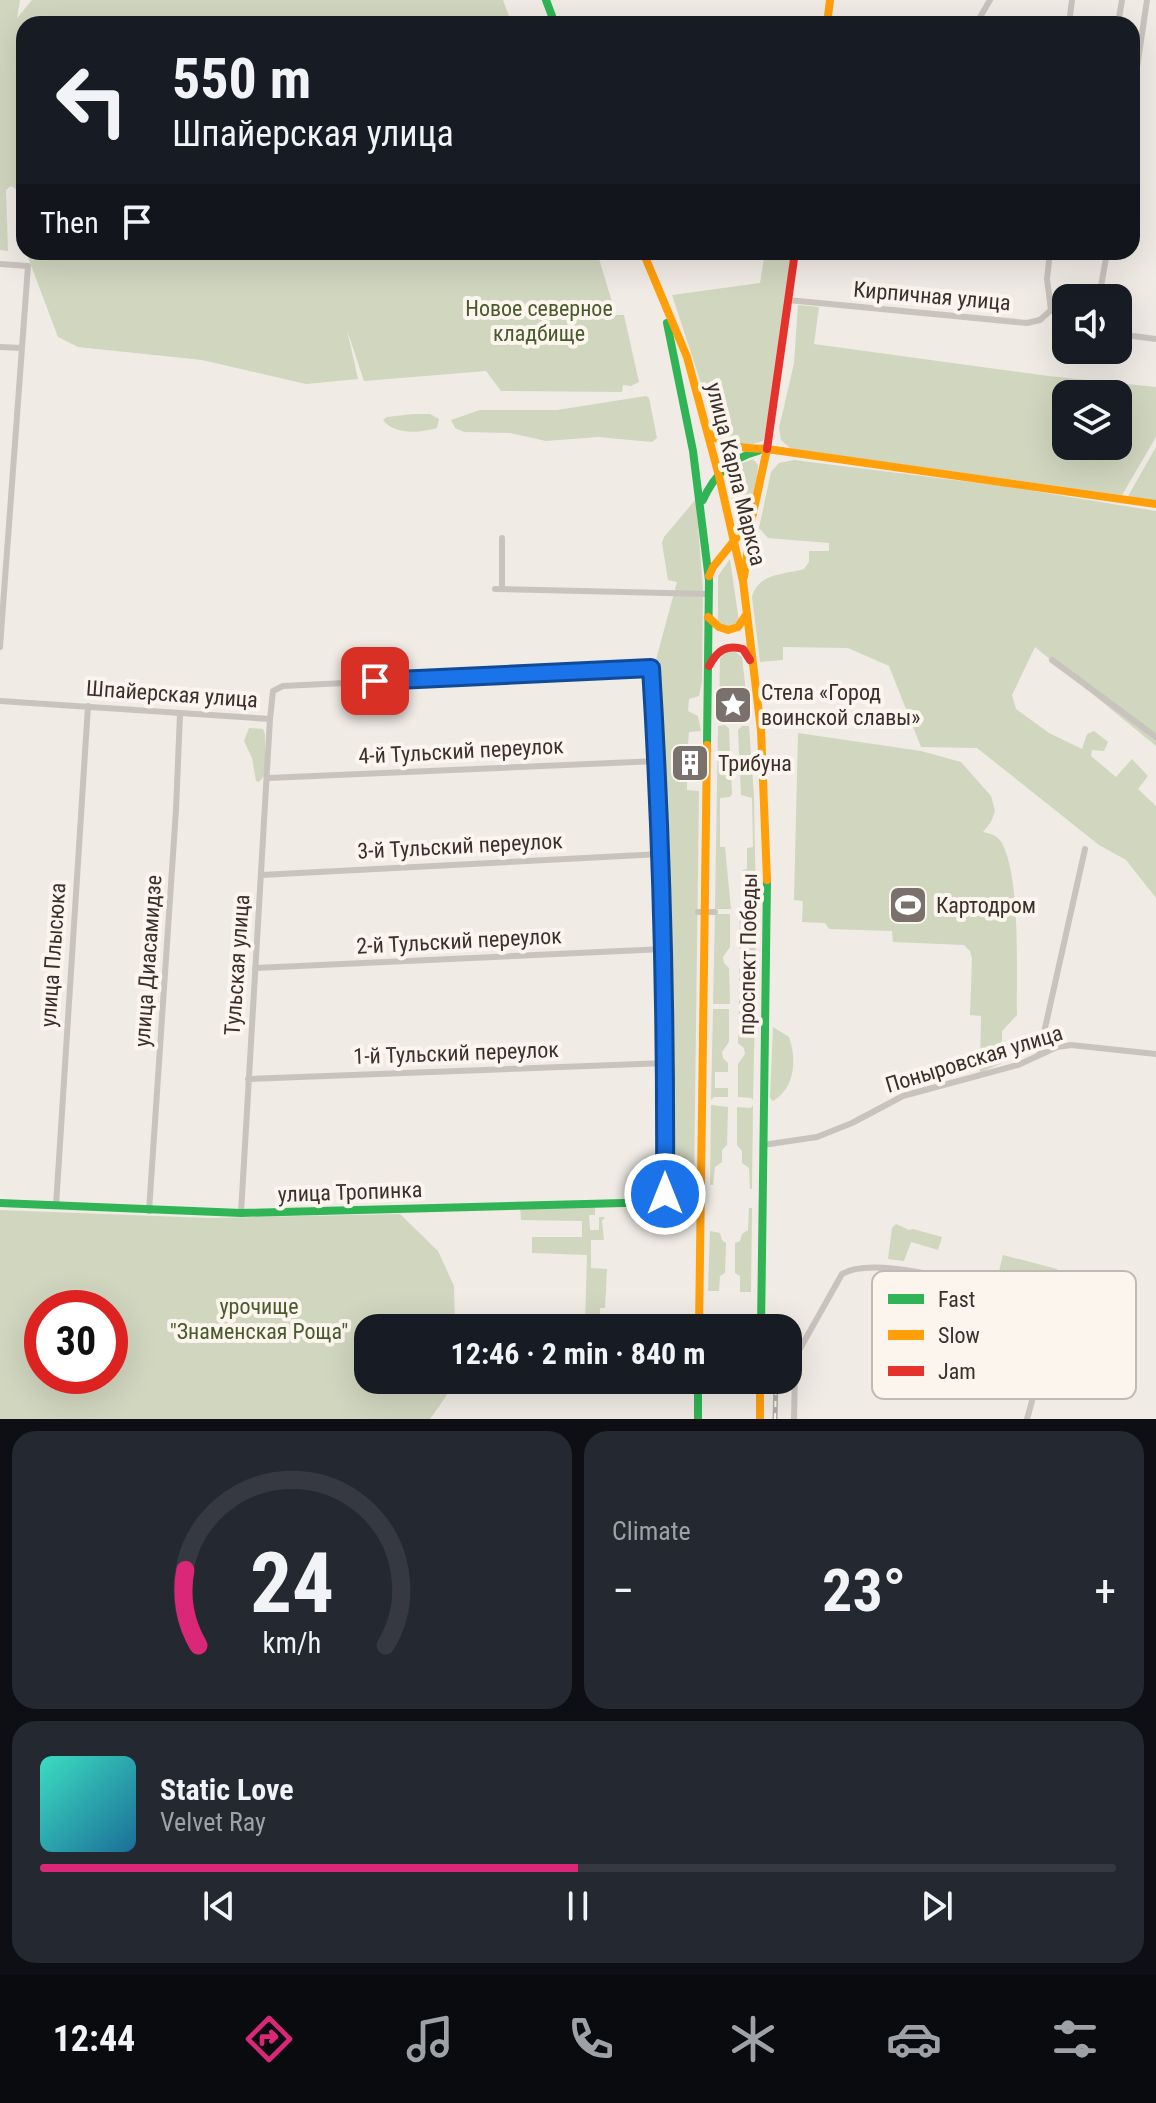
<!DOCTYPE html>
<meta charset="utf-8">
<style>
:root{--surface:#171b24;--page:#242831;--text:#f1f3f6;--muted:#9ea1a6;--line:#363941;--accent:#db2777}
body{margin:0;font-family:"Roboto Condensed",sans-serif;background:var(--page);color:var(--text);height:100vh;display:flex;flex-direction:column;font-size:30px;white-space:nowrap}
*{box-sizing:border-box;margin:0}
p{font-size:26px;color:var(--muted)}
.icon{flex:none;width:44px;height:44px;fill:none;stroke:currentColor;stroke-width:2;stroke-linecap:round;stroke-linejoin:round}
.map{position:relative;height:1419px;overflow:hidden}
.side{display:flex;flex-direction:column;gap:12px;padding:12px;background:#0d0f14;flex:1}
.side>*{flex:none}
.guide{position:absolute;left:16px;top:16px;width:1124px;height:244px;border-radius:24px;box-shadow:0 8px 32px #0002;background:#171b24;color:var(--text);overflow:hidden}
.fabs{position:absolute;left:1052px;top:284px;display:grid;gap:16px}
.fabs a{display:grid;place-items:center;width:80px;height:80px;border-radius:16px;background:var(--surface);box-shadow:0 8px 32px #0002;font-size:40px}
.speed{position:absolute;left:24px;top:1290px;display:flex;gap:16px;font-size:40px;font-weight:700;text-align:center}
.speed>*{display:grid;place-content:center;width:104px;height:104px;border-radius:50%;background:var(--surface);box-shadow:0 8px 32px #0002;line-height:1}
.speed .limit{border:12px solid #d22;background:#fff;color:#111}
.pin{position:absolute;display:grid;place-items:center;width:68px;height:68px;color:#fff;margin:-34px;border-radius:16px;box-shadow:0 4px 12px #0006}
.me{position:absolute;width:88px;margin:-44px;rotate:0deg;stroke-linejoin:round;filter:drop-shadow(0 0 6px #0008)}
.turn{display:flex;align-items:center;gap:28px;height:168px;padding:0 24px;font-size:36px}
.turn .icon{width:104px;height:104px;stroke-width:2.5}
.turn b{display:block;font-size:56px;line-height:68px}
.then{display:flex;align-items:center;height:76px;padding:0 24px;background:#0003;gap:16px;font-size:30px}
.big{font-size:60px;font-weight:700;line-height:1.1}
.side .card{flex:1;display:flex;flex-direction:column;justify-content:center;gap:12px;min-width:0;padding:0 28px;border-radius:24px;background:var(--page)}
.side .dial{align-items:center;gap:0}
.dial svg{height:208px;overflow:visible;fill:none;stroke:var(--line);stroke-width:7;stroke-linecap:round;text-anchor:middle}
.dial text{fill:var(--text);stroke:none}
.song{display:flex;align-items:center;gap:24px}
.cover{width:96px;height:96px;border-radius:12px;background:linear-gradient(135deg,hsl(170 70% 55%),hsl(200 70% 35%))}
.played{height:8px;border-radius:4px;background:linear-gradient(90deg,var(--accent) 50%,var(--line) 50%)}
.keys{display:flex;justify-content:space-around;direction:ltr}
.heat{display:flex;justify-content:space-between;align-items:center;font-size:44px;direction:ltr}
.side .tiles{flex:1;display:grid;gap:12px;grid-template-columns:1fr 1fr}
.card:last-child{grid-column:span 2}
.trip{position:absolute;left:354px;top:1314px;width:448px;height:80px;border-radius:24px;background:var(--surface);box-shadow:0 8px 32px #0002;font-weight:700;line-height:80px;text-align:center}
.menu{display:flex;height:128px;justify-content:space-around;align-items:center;background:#090b0e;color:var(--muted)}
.menu .icon{width:56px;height:56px}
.menu .active{color:var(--accent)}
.menu b{font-size:36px;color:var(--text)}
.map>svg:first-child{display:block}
</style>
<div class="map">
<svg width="1156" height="1419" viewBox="0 0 1156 1419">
<rect width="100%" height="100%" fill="#f0ebe5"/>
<path fill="#d1d6bf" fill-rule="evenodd" d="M0,0H20L17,18L32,0H503L512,24H24V233L17,209V190L11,186L6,190L8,251L0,250Z
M26,252H597L616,315H624L639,382L631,386L623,385L622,392L501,391L486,371L364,381L347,330L358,379L306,384L202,360L78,347L58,337Z
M765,252H791L779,360L765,435L763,441L749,445L719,438L672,295L760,283Z
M798,305L819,307L814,344L1048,376L1156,387V437L1122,495L791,449L781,440L779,428L794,363ZM1066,394H1118V446H1066Z
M646,396L649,398L657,438L652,442L598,437L546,441L510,433L464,432L455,428L451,420L480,410H557Z
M413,414H430L439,419L437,428C420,433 394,435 383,420L387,417Z
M1156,447V502L1127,498Z
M753,459L758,465C757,483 753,516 739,528L726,476L735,466Z
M794,460L1002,486L1156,511V746L1035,647L1012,695L1016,709L1049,733L1082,749L1087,734L1094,731L1108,742L1104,751L1092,750L1091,756L1116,777L1132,759L1148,776L1138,789L1156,806V898L1126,860L1099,845L977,748L921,747L889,666L848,648L783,647V660L760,662L752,597C759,572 784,575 804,569L809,562V551H829V543L768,538L759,528L771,472L779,463Z
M696,499L703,589L702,682L699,696L689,699L688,711L698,716L701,731L689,732L688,745L682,748V775L687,778V790L699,791L694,1184L693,1191H670L656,714L660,713V696L655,695L654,667L677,582L668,580L662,543L664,537Z
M730,559L739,622L727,627L718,621V576Z
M734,651L742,657L749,719H746L743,693L733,686L723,691L722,720H719L720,658L726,652Z
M725,725L729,728L730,754L727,757L726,769L731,773L732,794L730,797L720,798V847H725L731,909H715L718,726Z
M742,726H749L754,796L756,909H743V870L747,869V848L753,847L752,798L741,795L740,773L744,770V759L739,754L738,730Z
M249,728L263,729L265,734V775L259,782L256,781L252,758L244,741Z
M798,733L921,751L961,762L991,796L995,811L991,822L983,832C992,834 999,836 1003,845C1021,884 1016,970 1017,1015L1002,1031V1063L980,1073L981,1016L970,1015L972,959L970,951L964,945L893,942L892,931L829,929L825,923L802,922L803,901L794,900Z
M715,914H730V947L723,957L724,963L729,968L730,1004H713Z
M740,914H756L755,1005L739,1004V969L746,959L745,953L739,948Z
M713,1009H729V1042L722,1052L723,1058L728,1063V1072H715V1088H728V1097H714L711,1100Z
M739,1009L755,1010L753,1100L751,1098L738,1097V1064L745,1054L744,1048L738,1043Z
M773,1027L789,1037C797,1060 795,1088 773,1101L770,1098Z
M711,1105L728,1107L727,1145L722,1150V1162L715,1167L713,1185H710Z
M753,1105L752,1189H750L749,1168L742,1163V1151L737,1145V1107L751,1108Z
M520,1206H595V1215H589L590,1230H599V1217H605L602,1221L604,1240H591V1268L607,1269L605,1308H600V1328H528V1326H585L587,1255L532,1253V1237H582V1221L521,1220Z
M749,1208H752L751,1292H740V1276L735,1273V1243L740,1241L742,1234L748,1230Z
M0,1210L208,1218L400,1214L438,1251L454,1286L455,1328H368V1380H449L447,1395L430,1419H0ZM42,1308H110V1376H42Z
M896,1224L909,1230L913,1229L942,1237L938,1250L911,1242L904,1261L888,1259L892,1228Z
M710,1231L720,1233L722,1240L726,1243L725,1273L720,1276L719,1291H708Z
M1003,1255L1057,1269L1059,1275L1051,1302L995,1288Z"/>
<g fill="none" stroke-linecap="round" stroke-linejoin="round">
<path stroke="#c9c3be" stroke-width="6" d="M976,24L990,0
M1069,24L1072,0
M1118,24L1122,0
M1132,101L1147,0
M1050,252L1047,279L1051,310
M0,264L28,266L0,647
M1099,298L1107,252
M788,300L1027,323L1040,320L1051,310L1066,318
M1118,334L1156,339
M0,347L22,348
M502,538V589
M495,589L708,594
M1052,660L1156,737
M0,701L270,719L273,691L283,686L651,668C662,845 671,1024 665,1201
M268,778L657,761
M261,875L661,854
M698,912H715
M255,968L664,949
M1039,1055L1085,849
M248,1079L666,1063
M763,1145L817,1137L852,1123L903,1096L1018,1065L1057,1047L1071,1045L1156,1054
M56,1206L88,706
M149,1211L176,810L180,714
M241,1213L270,719
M788,1370L842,1274C879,1251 1006,1295 1051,1306L1054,1313V1323L1027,1419
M790,1370L795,1373L794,1419"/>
<path stroke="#30b455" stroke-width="8" d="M546,0L555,24
M667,323L693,451L709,580L707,745
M703,500C714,475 732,458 758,451
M0,1203L241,1213L701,1201
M761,1328L767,880
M698,1380V1419"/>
<path stroke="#ff9f0a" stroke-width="8" d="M827,24L830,0
M643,252L687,357L719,476L743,581L761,730L767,880
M708,432C725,448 745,448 767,449L1156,504
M709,576L713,567L750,521
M744,577L752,518L767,449
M708,617L719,627L728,630L738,627L746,615
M699,1328L707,745
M760,1380V1419"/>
<path stroke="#e5322d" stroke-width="8" d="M767,449L795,252
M709,666C717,651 726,644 743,649L750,660"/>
<g stroke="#b1aca8" stroke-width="5">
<path id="rail" d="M775,1419L776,1380"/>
</g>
<use href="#rail" stroke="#fbf5ee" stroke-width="2" stroke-dasharray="6" stroke-linecap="butt"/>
</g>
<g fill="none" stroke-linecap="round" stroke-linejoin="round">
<g stroke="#114b97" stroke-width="20">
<path id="route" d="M375,681L651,668C662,843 666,1018 665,1194"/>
</g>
<use href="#route" stroke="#1a73e8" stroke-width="14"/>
</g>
<defs>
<g id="sight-square" transform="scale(2)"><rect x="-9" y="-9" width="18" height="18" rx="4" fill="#7a716c" stroke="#fbf5ee"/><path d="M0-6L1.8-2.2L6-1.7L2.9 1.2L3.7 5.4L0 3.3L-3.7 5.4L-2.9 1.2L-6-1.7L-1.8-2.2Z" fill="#fff"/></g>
<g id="building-square" transform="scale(2)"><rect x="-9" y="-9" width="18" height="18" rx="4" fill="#7a716c" stroke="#fbf5ee"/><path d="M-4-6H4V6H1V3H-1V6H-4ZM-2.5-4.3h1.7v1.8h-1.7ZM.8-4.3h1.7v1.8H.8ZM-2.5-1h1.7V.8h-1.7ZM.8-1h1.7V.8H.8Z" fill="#fff"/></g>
<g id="stadium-square" transform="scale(2)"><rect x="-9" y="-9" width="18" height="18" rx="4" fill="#7a716c" stroke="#fbf5ee"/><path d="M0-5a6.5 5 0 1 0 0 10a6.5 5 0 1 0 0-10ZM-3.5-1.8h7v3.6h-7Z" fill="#fff"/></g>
</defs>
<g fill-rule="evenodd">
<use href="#sight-square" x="733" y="705"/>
<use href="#building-square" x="690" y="763"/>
<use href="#stadium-square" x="908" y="905"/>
</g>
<g text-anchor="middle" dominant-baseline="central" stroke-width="8" stroke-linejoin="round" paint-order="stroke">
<g font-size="22" fill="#3b302b" stroke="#fbf5ee">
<text transform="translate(932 296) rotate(5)">Кирпичная улица</text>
<text transform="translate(736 474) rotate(76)">улица Карла Маркса</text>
<text transform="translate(172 694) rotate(4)">Шпайерская улица</text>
<text transform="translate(461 751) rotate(-3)">4-й Тульский переулок</text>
<text transform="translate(460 846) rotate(-3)">3-й Тульский переулок</text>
<text transform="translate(459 941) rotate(-3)">2-й Тульский переулок</text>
<text transform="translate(748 954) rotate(-89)">проспект Победы</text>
<text transform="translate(53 955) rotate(-86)">улица Плысюка</text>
<text transform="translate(148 961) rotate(-86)">улица Диасамидзе</text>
<text transform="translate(237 965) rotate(-86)">Тульская улица</text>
<text transform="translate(456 1053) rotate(-2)">1-й Тульский переулок</text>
<text transform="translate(974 1059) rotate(-17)">Поныровская улица</text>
<text transform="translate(350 1192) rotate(-2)">улица Тропинка</text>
</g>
<g font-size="22" fill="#4a5a2e" stroke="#fbf5ee">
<text x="539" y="308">Новое северное<tspan x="539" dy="25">кладбище</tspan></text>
<text x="259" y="1306">урочище<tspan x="259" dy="25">"Знаменская Роща"</tspan></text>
</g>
<g font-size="22" fill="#3b302b" stroke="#fbf5ee" text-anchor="start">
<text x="761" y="692">Стела «Город<tspan x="761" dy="25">воинской славы»</tspan></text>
<text x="718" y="763">Трибуна</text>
<text x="936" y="905">Картодром</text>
</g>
</g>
<rect x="872" y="1271" width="264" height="128" rx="12" fill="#fbf5ee" stroke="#c1bab4" stroke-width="2"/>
<rect x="888" y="1294" width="36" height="10" fill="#30b455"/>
<rect x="888" y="1330" width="36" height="10" fill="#ff9f0a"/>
<rect x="888" y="1366" width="36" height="10" fill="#e5322d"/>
<g font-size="22" fill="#3b302b">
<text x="938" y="1307">Fast</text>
<text x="938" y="1343">Slow</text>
<text x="938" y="1379">Jam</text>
</g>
</svg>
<div class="fabs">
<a><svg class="icon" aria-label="sound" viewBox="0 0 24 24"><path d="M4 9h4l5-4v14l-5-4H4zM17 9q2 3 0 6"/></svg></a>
<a><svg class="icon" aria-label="layers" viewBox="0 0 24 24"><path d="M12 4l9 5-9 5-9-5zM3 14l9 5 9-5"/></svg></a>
</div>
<div class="speed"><div class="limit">30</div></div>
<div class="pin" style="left:375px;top:681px;background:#d93025"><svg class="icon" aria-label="arrive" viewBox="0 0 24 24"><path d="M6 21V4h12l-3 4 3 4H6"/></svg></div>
<svg class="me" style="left:665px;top:1194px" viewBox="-20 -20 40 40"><circle r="17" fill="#1a73e8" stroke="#fff" stroke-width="3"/><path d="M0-11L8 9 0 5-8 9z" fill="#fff"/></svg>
<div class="trip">12:46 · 2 min · 840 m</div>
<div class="guide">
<div class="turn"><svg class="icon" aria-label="left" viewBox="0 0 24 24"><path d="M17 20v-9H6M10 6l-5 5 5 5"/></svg><div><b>550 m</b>Шпайерская улица</div></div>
<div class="then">Then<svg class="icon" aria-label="arrive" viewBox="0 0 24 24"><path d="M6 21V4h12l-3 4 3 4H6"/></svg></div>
</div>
</div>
<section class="side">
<div class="tiles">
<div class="card dial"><svg viewBox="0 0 100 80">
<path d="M14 69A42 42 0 1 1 86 69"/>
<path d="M14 69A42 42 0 0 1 9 40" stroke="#db2777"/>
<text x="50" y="56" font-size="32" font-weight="700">24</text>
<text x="50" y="72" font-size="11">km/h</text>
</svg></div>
<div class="card"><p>Climate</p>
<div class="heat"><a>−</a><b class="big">23°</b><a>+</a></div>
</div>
<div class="card">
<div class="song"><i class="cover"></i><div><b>Static Love</b><p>Velvet Ray</p></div></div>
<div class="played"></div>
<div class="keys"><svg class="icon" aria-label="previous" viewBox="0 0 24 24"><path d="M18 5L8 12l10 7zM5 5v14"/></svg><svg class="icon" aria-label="pause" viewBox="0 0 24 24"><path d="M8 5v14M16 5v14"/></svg><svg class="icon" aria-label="next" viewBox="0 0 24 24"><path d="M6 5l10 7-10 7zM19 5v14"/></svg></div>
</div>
</div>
</section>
<nav class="menu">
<b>12:44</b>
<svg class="icon active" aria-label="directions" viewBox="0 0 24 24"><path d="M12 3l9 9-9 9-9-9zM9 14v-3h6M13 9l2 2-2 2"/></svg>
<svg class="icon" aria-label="music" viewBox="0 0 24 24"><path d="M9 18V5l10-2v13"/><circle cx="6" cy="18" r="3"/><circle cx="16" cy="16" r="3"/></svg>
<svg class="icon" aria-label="phone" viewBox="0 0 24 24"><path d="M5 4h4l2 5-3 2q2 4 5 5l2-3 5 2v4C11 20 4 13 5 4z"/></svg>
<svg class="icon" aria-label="climate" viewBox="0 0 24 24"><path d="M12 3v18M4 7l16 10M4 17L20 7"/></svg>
<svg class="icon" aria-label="car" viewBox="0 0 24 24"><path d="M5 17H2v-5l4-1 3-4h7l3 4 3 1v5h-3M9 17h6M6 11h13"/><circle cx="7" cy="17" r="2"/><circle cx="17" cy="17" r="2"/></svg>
<svg class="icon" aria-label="filters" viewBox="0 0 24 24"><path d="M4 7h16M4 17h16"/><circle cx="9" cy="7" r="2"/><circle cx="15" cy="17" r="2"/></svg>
</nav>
